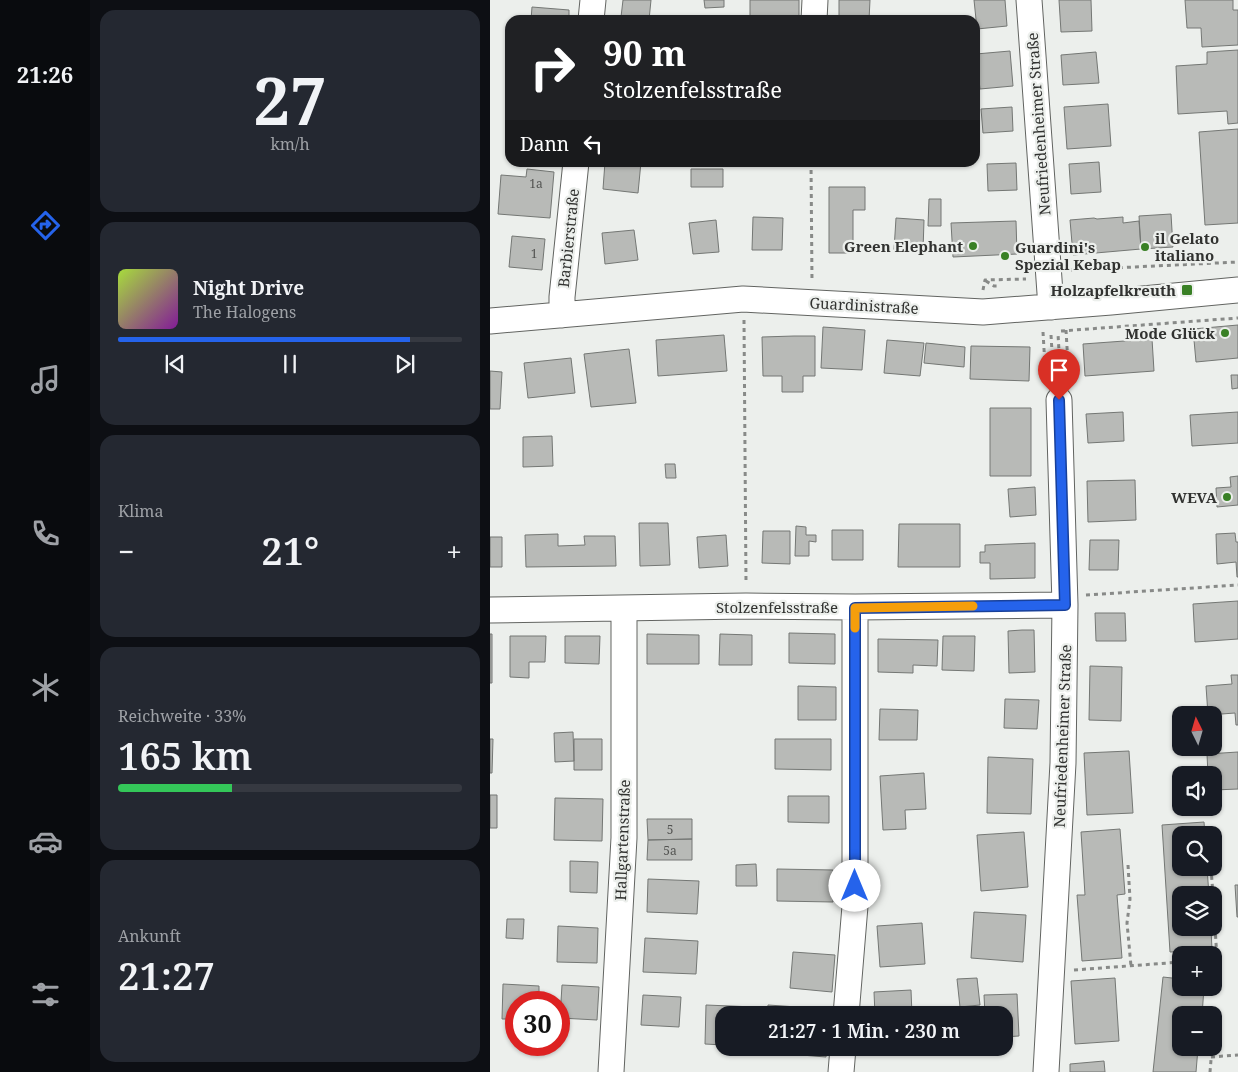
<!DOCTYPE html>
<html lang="de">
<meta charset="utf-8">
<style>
:root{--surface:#171b24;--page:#242831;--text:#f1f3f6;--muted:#9ea1a6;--line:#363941;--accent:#2563eb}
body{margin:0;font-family:"Noto Serif",serif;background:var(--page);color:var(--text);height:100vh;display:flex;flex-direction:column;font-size:19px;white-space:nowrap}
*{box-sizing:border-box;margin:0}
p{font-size:16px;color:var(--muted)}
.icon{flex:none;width:28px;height:28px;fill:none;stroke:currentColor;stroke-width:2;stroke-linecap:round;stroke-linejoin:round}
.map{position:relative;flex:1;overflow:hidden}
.details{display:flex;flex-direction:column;gap:10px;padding:10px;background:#0d0f14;width:400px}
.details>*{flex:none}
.top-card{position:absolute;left:15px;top:15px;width:475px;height:152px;border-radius:15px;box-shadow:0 1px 4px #0004;background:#202124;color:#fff;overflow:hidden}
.needle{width:32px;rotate:355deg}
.fabs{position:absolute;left:682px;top:706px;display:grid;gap:10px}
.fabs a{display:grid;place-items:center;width:50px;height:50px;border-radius:10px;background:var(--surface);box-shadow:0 1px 4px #0004;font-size:25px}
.speed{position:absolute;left:15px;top:991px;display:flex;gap:10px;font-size:25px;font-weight:700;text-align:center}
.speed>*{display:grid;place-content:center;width:65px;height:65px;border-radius:50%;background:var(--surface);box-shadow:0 1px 4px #0004;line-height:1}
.speed .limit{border:8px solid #d22;background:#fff;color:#111}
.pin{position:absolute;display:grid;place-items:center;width:42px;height:42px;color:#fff;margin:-51px -21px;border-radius:50% 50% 50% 0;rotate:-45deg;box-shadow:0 0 5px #0007}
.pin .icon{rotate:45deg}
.me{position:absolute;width:55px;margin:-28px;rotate:0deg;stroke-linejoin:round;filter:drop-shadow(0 0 4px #0008)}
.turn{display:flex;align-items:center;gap:18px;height:105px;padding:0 15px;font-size:22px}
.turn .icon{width:65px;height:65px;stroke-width:2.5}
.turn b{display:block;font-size:35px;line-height:42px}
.then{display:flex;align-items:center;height:48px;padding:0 15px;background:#0003;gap:10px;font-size:19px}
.big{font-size:38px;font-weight:600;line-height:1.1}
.details .tile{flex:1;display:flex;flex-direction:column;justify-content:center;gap:8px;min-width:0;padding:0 18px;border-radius:15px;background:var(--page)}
.details .dial{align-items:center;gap:0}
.dial b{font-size:65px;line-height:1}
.song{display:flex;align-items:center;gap:15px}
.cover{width:60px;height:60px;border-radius:8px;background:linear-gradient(135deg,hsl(80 70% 55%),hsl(290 70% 35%))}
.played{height:5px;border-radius:2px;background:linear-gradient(90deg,var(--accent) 85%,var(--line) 85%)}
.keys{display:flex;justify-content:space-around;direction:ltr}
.heat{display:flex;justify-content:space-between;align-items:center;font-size:28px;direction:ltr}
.charge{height:8px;border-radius:4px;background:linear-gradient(90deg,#34c759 33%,var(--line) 0)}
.trip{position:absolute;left:225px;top:1006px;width:298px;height:50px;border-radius:15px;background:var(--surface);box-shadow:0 1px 4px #0004;font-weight:600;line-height:50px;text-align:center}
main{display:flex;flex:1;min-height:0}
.tabs{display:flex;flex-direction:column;width:90px;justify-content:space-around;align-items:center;background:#090b0e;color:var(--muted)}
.tabs .icon{width:35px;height:35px}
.tabs .current{color:var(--accent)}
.tabs b{font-size:22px;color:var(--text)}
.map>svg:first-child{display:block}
</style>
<main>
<nav class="tabs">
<b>21:26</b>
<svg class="icon current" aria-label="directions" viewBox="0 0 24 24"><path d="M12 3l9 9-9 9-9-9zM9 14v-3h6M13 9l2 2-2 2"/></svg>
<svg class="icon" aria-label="music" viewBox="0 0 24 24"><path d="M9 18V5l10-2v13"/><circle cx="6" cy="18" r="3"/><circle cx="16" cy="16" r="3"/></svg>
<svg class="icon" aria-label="phone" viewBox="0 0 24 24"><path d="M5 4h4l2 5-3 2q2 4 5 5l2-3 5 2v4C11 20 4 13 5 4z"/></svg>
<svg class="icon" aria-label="climate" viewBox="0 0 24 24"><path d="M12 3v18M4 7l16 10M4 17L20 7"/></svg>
<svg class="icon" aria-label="car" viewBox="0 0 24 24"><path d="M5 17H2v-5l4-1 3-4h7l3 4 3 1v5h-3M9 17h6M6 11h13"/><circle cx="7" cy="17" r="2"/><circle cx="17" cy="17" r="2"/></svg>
<svg class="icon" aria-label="filters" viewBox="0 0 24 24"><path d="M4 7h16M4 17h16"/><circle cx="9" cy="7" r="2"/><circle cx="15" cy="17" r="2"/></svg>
</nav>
<section class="details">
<div class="tile dial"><b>27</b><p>km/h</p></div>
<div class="tile">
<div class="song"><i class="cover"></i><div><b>Night Drive</b><p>The Halogens</p></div></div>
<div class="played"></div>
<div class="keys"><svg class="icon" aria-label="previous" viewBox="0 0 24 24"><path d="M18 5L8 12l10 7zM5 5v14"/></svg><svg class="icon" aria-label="pause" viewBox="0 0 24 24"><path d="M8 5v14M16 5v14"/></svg><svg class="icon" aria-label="next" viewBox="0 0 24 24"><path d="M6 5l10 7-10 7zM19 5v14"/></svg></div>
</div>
<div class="tile"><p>Klima</p>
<div class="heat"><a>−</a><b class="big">21°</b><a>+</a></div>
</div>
<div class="tile"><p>Reichweite · 33%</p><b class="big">165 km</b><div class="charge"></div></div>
<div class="tile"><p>Ankunft</p><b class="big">21:27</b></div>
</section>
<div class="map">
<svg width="748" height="1072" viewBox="0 0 748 1072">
<rect width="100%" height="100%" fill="#ecefec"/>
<path fill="#b8bab7" stroke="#747774" d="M133,0H161L159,20L131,17Z
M214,0H234V7L215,8Z
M260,0H309V20H260Z
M349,0H380L379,20H349Z
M484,0H515L517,26L487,29Z
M569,0H601L602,31L571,32Z
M695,0H743V10H748V45L712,47L711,28H697Z
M42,7L79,10V20H41Z
M748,50V123L738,124L737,111L688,114L686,66L717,64V52Z
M520,51L523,86L490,89L486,54Z
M606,52L609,83L573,85L571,55Z
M618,104L621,146L577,149L574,107Z
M522,107L523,131L493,133L491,109Z
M748,129V223L715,225L709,132Z
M115,162H151L148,193L113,189Z
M609,162L611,192L581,194L579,164Z
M526,163L527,190L498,191L497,164Z
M37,169L64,172L60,218L8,214L11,175L36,177Z
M201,169H233V187H201Z
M339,187H375V210H363V253H339Z
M439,199H451V226H438Z
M681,214L683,247L651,249L649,216Z
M263,217L293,218L292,250H262Z
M633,217V223L649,221L651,249L583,255L580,220L604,218L607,219Z
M406,218L434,220L433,251L404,250Z
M226,220L229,252L203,254L199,223Z
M526,221L527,254L463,257L461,223Z
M144,230L148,260L115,264L112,233Z
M22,236L55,239L52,270L19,267Z
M748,325V358L706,362L703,329Z
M333,327L375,330L372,370L331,368Z
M234,335L237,371L168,376L166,340Z
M304,336H325V376H313V392H292V376H273L272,337Z
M662,339L664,371L595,376L593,344Z
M397,340L434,343L430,376L394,373Z
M436,343L475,347L474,367L434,363Z
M481,346L540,347L539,381L480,379Z
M139,349L146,403L101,407L94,354Z
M81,358L85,393L38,398L34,363Z
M0,371L12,372L10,409H0Z
M741,375H748V388L742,389Z
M500,408H541V476H500Z
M633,412L634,441L598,443L596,414Z
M748,412V443L702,446L700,415Z
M62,436L63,466L33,467V437Z
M175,464H185L186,478H176Z
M748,476V505L727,507L726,488L741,487L740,477Z
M645,480L646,520L598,522L597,481Z
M545,487L546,515L520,517L518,489Z
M149,523H178L180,565L150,566Z
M409,524H470V567H408Z
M306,526L316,527V535H326V542L319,541V556H305Z
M342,530H373V560H342Z
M273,531H300V564L272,563Z
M745,533L746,542H748V577H747L746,562L727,564L726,534Z
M68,534V546L95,545L94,536H125L126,566L36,567L35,535Z
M236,535L238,566L209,568L207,537Z
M0,537H12V567H0Z
M600,540H629L628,570H599Z
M545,543V578L500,579V563H490V552H495V545Z
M748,601V639L705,642L703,604Z
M605,613H635L636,641H606Z
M532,630H544L545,672L519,673L518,631Z
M299,633L345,634V664L299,663Z
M0,634H2V683H0Z
M157,634L209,635V664H157Z
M230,634L262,635V665H229Z
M20,636H56L55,662H39V678L20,677Z
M75,636H110L109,664L75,663Z
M453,636H485L484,671L452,670Z
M388,639L448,640L447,666L423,665V673L388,672Z
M600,666L632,667L631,721L599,720Z
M741,675H748V725H746L745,713L718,715L716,686L742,684Z
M308,686L346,687V720H308Z
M515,699L549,700L547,729L514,728Z
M390,709L428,710L427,740H389Z
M83,732L84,761L65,762L64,733Z
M0,739H3L2,773H0Z
M84,739H112V770H84Z
M285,739H341V770L285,769Z
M639,751L643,813L597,815L594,753Z
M748,752V789L724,790V775H718L717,754Z
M498,757L543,759L541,814L497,813Z
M434,773L436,809L415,810L416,829L393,830L390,776Z
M0,795H7V828H0Z
M298,796H339V823L298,822Z
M65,798L113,799L112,841L64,840Z
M157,819H202V839L158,840Z
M714,822L715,835H691V868H717L719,895H691V928H721L722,950L680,952L672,825Z
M630,829L635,894L627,895L632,958L592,961L587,895H595L591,832Z
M534,832L538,887L491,891L487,835Z
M202,839V860H157L158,840Z
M80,861L108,862L107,893L80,892Z
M266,864L267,886H246V865Z
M287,869L343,870V902L287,901Z
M158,879L209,881L207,914L157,912Z
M745,885H748V917H747Z
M484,912L536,915L533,962L481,958Z
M17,919H34L33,939L16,938Z
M432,923L435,964L390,967L387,926Z
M68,926L108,928L107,963L67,962Z
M155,938L208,941L206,974L153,972Z
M303,952L345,955L342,992L300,988Z
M673,977L691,979V988H714L712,1015H691V1048H708L706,1072H663Z
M487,978L490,1005L470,1007L467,979Z
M625,978L629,1041L585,1044L581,981Z
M13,984L49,986V1002H26V1019H12Z
M72,985L109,987L107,1020L70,1018Z
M421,990L422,1015H385L384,992Z
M527,994L529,1036L514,1037V1015H495L494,995Z
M153,995L191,997L189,1027L151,1025Z
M216,1005L264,1007V1015H234V1045L215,1044Z
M278,1005L307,1007L306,1015H277Z
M299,1048H337L336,1057L299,1054Z
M614,1061L615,1072H580V1064Z"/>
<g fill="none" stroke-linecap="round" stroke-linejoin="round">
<g stroke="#626461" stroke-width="27">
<path id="minor" d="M539,0L561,307
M101,20L103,0
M324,20L325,0
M72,315V297L86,162
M0,321L253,299L493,312L621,302L748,290
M0,610L256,606L365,607L575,605
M356,1015L365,906V607
M121,1072L134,838V608
M351,1072L353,1048
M556,1072L573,763L575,605L569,400"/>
</g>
<path stroke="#888a88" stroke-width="3" stroke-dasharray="4 4" stroke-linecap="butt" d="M321,162L322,282
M581,270L748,262
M496,281L504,286H508
M493,290L495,280L536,279
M254,320L256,583
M576,330L579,381
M571,331L748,318
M553,332L556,383
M561,335L563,368L568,381L570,368L568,334
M596,595L748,585
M638,865L640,899L637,923L641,966
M721,868L723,895
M724,911L727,959H724
M584,970L691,962
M724,1017V1026
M721,1057L748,1055
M720,1072L722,1048"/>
<use href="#minor" stroke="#fff" stroke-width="25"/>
</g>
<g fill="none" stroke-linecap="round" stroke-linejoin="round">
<g stroke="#184099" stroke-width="12">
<path id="route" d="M365,886V608L575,605L569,400"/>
</g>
<use href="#route" stroke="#2563eb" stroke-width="9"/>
<path stroke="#f59e0b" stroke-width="9" d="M365,628V608L483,606"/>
</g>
<g fill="#398025" stroke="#ecefec" stroke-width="2">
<circle cx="483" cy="246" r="5"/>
<circle cx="655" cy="247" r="5"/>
<circle cx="515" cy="256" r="5"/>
<rect x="691" y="284" width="12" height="12" rx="2.5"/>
<circle cx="735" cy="333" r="5"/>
<circle cx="737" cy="497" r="5"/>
</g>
<g text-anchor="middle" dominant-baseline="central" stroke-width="4.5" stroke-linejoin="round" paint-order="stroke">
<g font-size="12" fill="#535452">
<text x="46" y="183">1a</text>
<text x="44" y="253">1</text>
<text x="180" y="829">5</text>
<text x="180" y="850">5a</text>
</g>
<g font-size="15" fill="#313230" stroke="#ecefec">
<text transform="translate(548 124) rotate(-94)">Neufriedenheimer Straße</text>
<text transform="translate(78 238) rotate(-84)">Barbierstraße</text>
<text transform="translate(374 305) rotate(3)">Guardinistraße</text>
<text x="287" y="607">Stolzenfelsstraße</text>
<text transform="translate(572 736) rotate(-88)">Neufriedenheimer Straße</text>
<text transform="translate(132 840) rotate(-88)">Hallgartenstraße</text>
</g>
<g font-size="15" font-weight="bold" fill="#313230" stroke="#ecefec" text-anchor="end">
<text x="665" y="238" text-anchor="start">il Gelato<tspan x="665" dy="17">italiano</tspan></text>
<text x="473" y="246">Green Elephant</text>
<text x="525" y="247" text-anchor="start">Guardini's<tspan x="525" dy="17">Spezial Kebap</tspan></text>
<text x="686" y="290">Holzapfelkreuth</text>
<text x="725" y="333">Mode Glück</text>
<text x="727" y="497">WEVA</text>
</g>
</g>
</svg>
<div class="fabs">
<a><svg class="needle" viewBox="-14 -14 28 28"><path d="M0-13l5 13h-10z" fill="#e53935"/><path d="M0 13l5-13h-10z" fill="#9ea1a6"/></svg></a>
<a><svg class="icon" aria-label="sound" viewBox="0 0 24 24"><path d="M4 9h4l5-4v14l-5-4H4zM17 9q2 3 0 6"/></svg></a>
<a><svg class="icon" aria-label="search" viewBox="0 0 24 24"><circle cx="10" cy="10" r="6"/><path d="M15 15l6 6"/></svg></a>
<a><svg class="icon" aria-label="layers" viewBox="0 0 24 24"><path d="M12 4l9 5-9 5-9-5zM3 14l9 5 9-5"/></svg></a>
<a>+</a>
<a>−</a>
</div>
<div class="speed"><div class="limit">30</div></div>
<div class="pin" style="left:569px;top:400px;background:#d93025"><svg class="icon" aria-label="arrive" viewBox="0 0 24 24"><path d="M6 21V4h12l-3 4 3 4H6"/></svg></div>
<svg class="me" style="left:365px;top:886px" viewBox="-20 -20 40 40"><circle r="19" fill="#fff"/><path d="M0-13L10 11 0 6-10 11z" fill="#2563eb"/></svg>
<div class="trip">21:27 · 1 Min. · 230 m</div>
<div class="top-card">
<div class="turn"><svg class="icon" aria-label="right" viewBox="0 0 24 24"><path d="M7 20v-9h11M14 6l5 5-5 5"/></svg><div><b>90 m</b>Stolzenfelsstraße</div></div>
<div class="then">Dann<svg class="icon" aria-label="left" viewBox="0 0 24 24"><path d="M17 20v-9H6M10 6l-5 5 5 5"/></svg></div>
</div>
</div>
</main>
